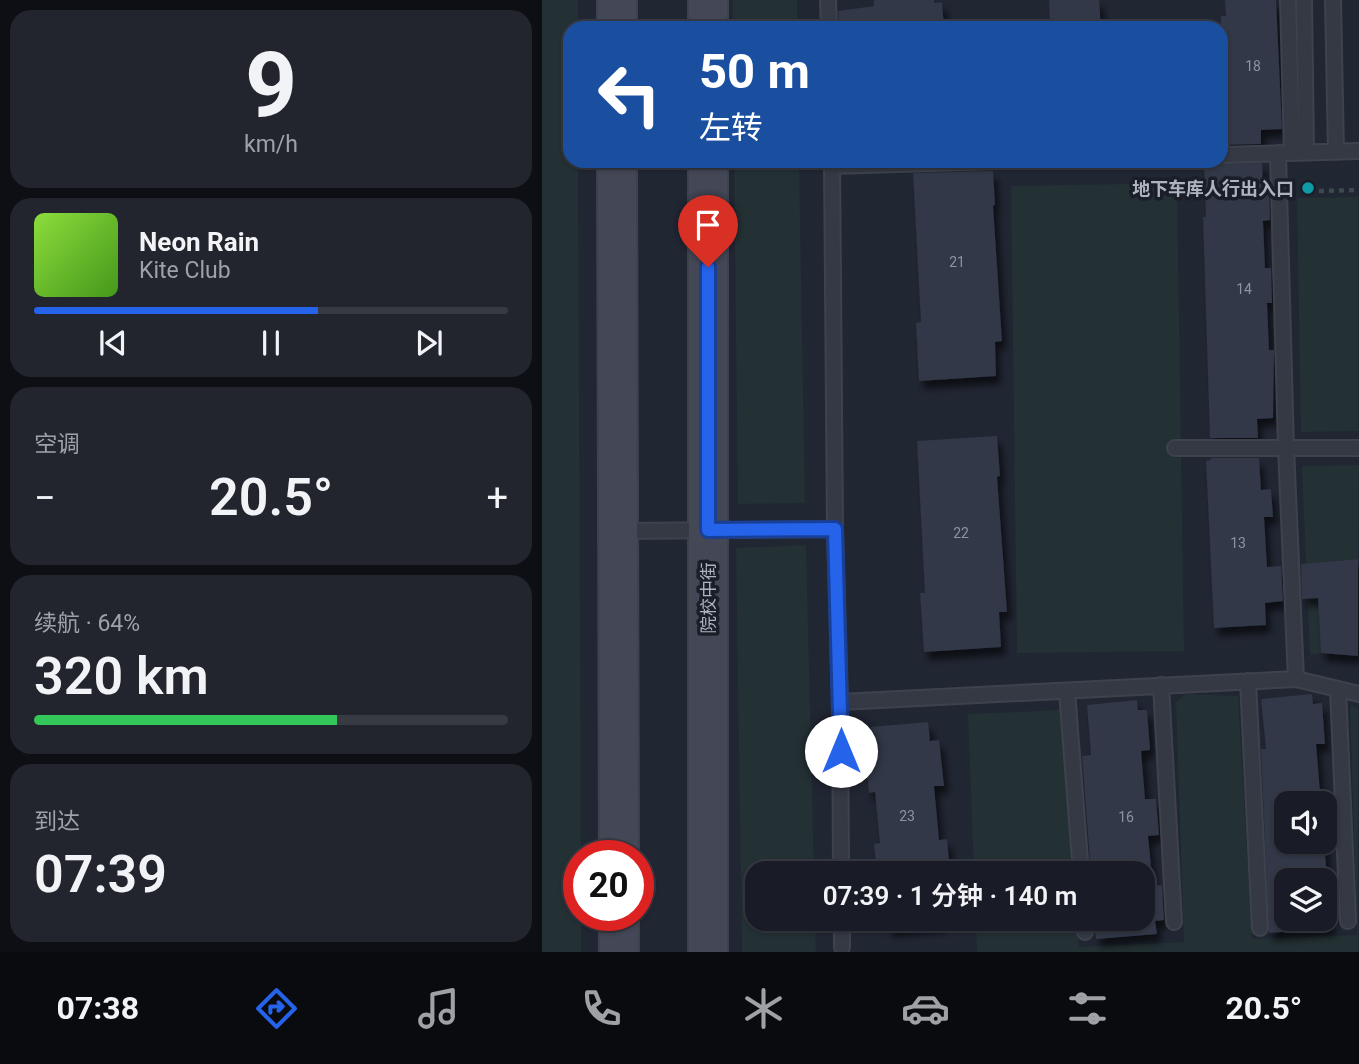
<!DOCTYPE html>
<html lang="zh">
<meta charset="utf-8">
<style>
:root{--surface:#191c26;--page:#22252e;--text:#f1f3f6;--muted:#9fa1a7;--line:#373a43;--accent:#2563eb}
body{margin:0;font-family:Roboto,"Noto Sans SC",sans-serif;background:var(--page);color:var(--text);height:100vh;display:flex;flex-direction:column;font-size:26px;white-space:nowrap}
*{box-sizing:border-box;margin:0}
p{font-size:23px;color:var(--muted)}
.icon{flex:none;width:38px;height:38px;fill:none;stroke:currentColor;stroke-width:2;stroke-linecap:round;stroke-linejoin:round}
.map{position:relative;flex:1;overflow:hidden}
.details{display:flex;flex-direction:column;gap:10px;padding:10px;background:#0e0f15;width:542px}
.details>*{flex:none}
.hud{position:absolute;left:21px;top:21px;width:665px;height:147px;border-radius:21px;box-shadow:0 2px 5px #0004,0 0 0 2px var(--line);background:#1a4fa0;color:#fff;overflow:hidden}
.buttons{position:absolute;left:732px;top:791px;display:grid;gap:14px}
.buttons a{display:grid;place-items:center;width:63px;height:63px;border-radius:14px;background:var(--surface);box-shadow:0 2px 5px #0004,0 0 0 2px var(--line);font-size:35px}
.speed{position:absolute;left:21px;top:840px;display:flex;gap:14px;font-size:35px;font-weight:700;text-align:center}
.speed>*{display:grid;place-content:center;width:91px;height:91px;border-radius:50%;background:var(--surface);box-shadow:0 2px 5px #0004,0 0 0 2px var(--line);line-height:1}
.speed .limit{border:10px solid #d22;background:#fff;color:#111}
.pin{position:absolute;display:grid;place-items:center;width:60px;height:60px;color:#fff;margin:-72px -30px;border-radius:50% 50% 50% 0;rotate:-45deg;box-shadow:0 0 7px #0007}
.pin .icon{rotate:45deg}
.me{position:absolute;width:77px;margin:-38px;rotate:0deg;stroke-linejoin:round;filter:drop-shadow(0 0 5px #0008)}
.turn{display:flex;align-items:center;gap:24px;height:147px;padding:0 21px;font-size:32px}
.turn .icon{width:91px;height:91px;stroke-width:2.5}
.turn b{display:block;font-size:49px;line-height:60px}
.big{font-size:52px;font-weight:600;line-height:1.1}
.details .card{flex:1;display:flex;flex-direction:column;justify-content:center;gap:10px;min-width:0;padding:0 24px;border-radius:21px;background:var(--page)}
.details .dial{align-items:center;gap:0}
.dial b{font-size:91px;line-height:1}
.song{display:flex;align-items:center;gap:21px}
.cover{width:84px;height:84px;border-radius:10px;background:linear-gradient(135deg,hsl(90 70% 55%),hsl(100 70% 35%))}
.played{height:7px;border-radius:4px;background:linear-gradient(90deg,var(--accent) 60%,var(--line) 60%)}
.keys{display:flex;justify-content:space-around;direction:ltr}
.heat{display:flex;justify-content:space-between;align-items:center;font-size:38px;direction:ltr}
.charge{height:10px;border-radius:5px;background:linear-gradient(90deg,#34c759 64%,var(--line) 0)}
.trip{position:absolute;left:203px;top:861px;width:410px;height:70px;border-radius:21px;background:var(--surface);box-shadow:0 2px 5px #0004,0 0 0 2px var(--line);font-weight:600;line-height:70px;text-align:center}
.dock{display:flex;height:112px;justify-content:space-around;align-items:center;background:#0a0b0f;color:var(--muted)}
.dock .icon{width:49px;height:49px}
.dock .on{color:var(--accent)}
.dock b{font-size:32px;color:var(--text)}
main{display:flex;flex:1;min-height:0}
.map>svg:first-child{display:block}
</style>
<main>
<section class="details">
<div class="card dial"><b>9</b><p>km/h</p></div>
<div class="card">
<div class="song"><i class="cover"></i><div><b>Neon Rain</b><p>Kite Club</p></div></div>
<div class="played"></div>
<div class="keys"><svg class="icon" aria-label="previous" viewBox="0 0 24 24"><path d="M18 5L8 12l10 7zM5 5v14"/></svg><svg class="icon" aria-label="pause" viewBox="0 0 24 24"><path d="M8 5v14M16 5v14"/></svg><svg class="icon" aria-label="next" viewBox="0 0 24 24"><path d="M6 5l10 7-10 7zM19 5v14"/></svg></div>
</div>
<div class="card"><p>空调</p>
<div class="heat"><a>−</a><b class="big">20.5°</b><a>+</a></div>
</div>
<div class="card"><p>续航 · 64%</p><b class="big">320 km</b><div class="charge"></div></div>
<div class="card"><p>到达</p><b class="big">07:39</b></div>
</section>
<div class="map">
<svg width="817" height="952" viewBox="0 0 817 952">
<defs>
<filter id="shadow"><feDropShadow dx="4.5" dy="8" stdDeviation="3.5" flood-color="#0009"/></filter>
</defs>
<rect width="100%" height="100%" fill="#212633"/>
<path fill="#233034" d="M0,0H36V28H28V161H36L39,856H37V915H39V952H0Z
M191,0H255V28H191Z
M192,161H257L263,503L196,504Z
M635,183L642,651L475,653L469,186Z
M816,197V431L759,432L755,198Z
M817,465L816,559L774,563L779,653L768,655L760,466Z
M264,545L272,873H215V919H273L274,952H200L194,548Z
M644,694L696,696L710,939L815,935L808,705L816,709V952H435L434,919H535L537,947L642,942L634,702Z
M521,710L532,873H432L426,714Z"/>
<path fill="#313747" fill-rule="evenodd" filter="url(#shadow)" d="M332,0H392V3L400,2L402,28H297L296,11L332,6Z
M507,0H557L559,28H508Z
M683,0H734L740,129L719,130V144L679,145V16H684Z
M720,163L721,184H727L728,220L721,221L723,268H729L730,303H725L727,350H732L731,418L715,419L716,438H668L661,217H664L662,164Z
M451,171L453,205L451,206L460,341L453,342L454,376L377,381L374,323L379,322L371,173Z
M455,436L458,476L455,477L465,612H457L459,647L382,652L378,593H383L375,441Z
M669,458H717L719,490L729,489L731,517H722L725,567L739,566L741,601L723,603L724,625L672,628L664,461L669,460Z
M816,559V656L779,653L776,598L760,599L759,564Z
M770,694L771,704L780,703L783,744H774L778,793L789,792L792,828L782,829V803H744V842L782,841L785,879H795L796,914H788L789,928L727,933L719,749H724L719,699ZM744,880H782V919H744Z
M595,700L596,710H605L608,750L599,751L603,799H614L617,835L606,836L611,886L620,885L622,920L613,921L615,934L554,939L552,919H600V873H549L540,756L549,755L545,705Z
M386,722L388,741L397,740L402,786H392L397,840L405,839L408,873H335L332,844L338,843L333,792L327,793L322,742L330,741L328,727Z
M345,919H399L400,924L346,929Z"/>
<g fill="none" stroke-linecap="round" stroke-linejoin="round">
<g stroke="#3e424d" stroke-width="18">
<path id="service" d="M286,0L287,28
M746,0L750,153
M762,0L764,152
M791,0L794,152
M736,153L744,448L754,679
M679,155L817,151
M290,161L293,529
M291,166L454,161
M633,448H817
M79,531L293,529L298,702L754,679L817,694
M706,681L718,928
M619,685L632,922
M796,689L806,921
M525,691L539,873
M298,702L299,873
M300,919V947
M542,919L543,932"/>
</g>
<g stroke="#3e424d" stroke-width="42">
<path id="secondary" d="M75,0V28
M166,28V0
M75,161L77,856
M77,915V952
M166,952V161"/>
</g>
<path stroke="#3c494d" stroke-width="4.5" stroke-dasharray="5 5" stroke-linecap="butt" d="M777,191L817,190"/>
<use href="#service" stroke="#343944" stroke-width="14"/>
<use href="#secondary" stroke="#434756" stroke-width="38"/>
</g>
<g fill="none" stroke-linecap="round" stroke-linejoin="round">
<g stroke="#184099" stroke-width="18">
<path id="route" d="M166,267V530L293,529L299,751"/>
</g>
<use href="#route" stroke="#2563eb" stroke-width="12"/>
</g>
<circle fill="#0f9aa8" stroke="#1a1e28" stroke-width="2.5" cx="766" cy="188" r="7"/>
<g text-anchor="middle" dominant-baseline="central" stroke-width="7" stroke-linejoin="round" paint-order="stroke">
<g font-size="14" fill="#8e93a1">
<text x="711" y="66">18</text>
<text x="415" y="262">21</text>
<text x="702" y="289">14</text>
<text x="419" y="533">22</text>
<text x="696" y="543">13</text>
<text x="365" y="816">23</text>
<text x="584" y="817">16</text>
</g>
<g font-size="18" font-weight="bold" fill="#aeb3c1" stroke="#1a1e28" text-anchor="end">
<text x="752" y="188">地下车库人行出入口</text>
</g>
<g font-size="18" fill="#aeb3c1" stroke="#1a1e28">
<text transform="translate(166 598) rotate(-90)">院校中街</text>
</g>
</g>
</svg>
<div class="buttons">
<a><svg class="icon" aria-label="sound" viewBox="0 0 24 24"><path d="M4 9h4l5-4v14l-5-4H4zM17 9q2 3 0 6"/></svg></a>
<a><svg class="icon" aria-label="layers" viewBox="0 0 24 24"><path d="M12 4l9 5-9 5-9-5zM3 14l9 5 9-5"/></svg></a>
</div>
<div class="speed"><div class="limit">20</div></div>
<div class="pin" style="left:166px;top:267px;background:#d93025"><svg class="icon" aria-label="arrive" viewBox="0 0 24 24"><path d="M6 21V4h12l-3 4 3 4H6"/></svg></div>
<svg class="me" style="left:299px;top:751px" viewBox="-20 -20 40 40"><circle r="19" fill="#fff"/><path d="M0-13L10 11 0 6-10 11z" fill="#2563eb"/></svg>
<div class="trip">07:39 · 1 分钟 · 140 m</div>
<div class="hud">
<div class="turn"><svg class="icon" aria-label="left" viewBox="0 0 24 24"><path d="M17 20v-9H6M10 6l-5 5 5 5"/></svg><div><b>50 m</b>左转</div></div>
</div>
</div>
</main>
<nav class="dock">
<b>07:38</b>
<svg class="icon on" aria-label="directions" viewBox="0 0 24 24"><path d="M12 3l9 9-9 9-9-9zM9 14v-3h6M13 9l2 2-2 2"/></svg>
<svg class="icon" aria-label="music" viewBox="0 0 24 24"><path d="M9 18V5l10-2v13"/><circle cx="6" cy="18" r="3"/><circle cx="16" cy="16" r="3"/></svg>
<svg class="icon" aria-label="phone" viewBox="0 0 24 24"><path d="M5 4h4l2 5-3 2q2 4 5 5l2-3 5 2v4C11 20 4 13 5 4z"/></svg>
<svg class="icon" aria-label="climate" viewBox="0 0 24 24"><path d="M12 3v18M4 7l16 10M4 17L20 7"/></svg>
<svg class="icon" aria-label="car" viewBox="0 0 24 24"><path d="M5 17H2v-5l4-1 3-4h7l3 4 3 1v5h-3M9 17h6M6 11h13"/><circle cx="7" cy="17" r="2"/><circle cx="17" cy="17" r="2"/></svg>
<svg class="icon" aria-label="filters" viewBox="0 0 24 24"><path d="M4 7h16M4 17h16"/><circle cx="9" cy="7" r="2"/><circle cx="15" cy="17" r="2"/></svg>
<b>20.5°</b>
</nav>
